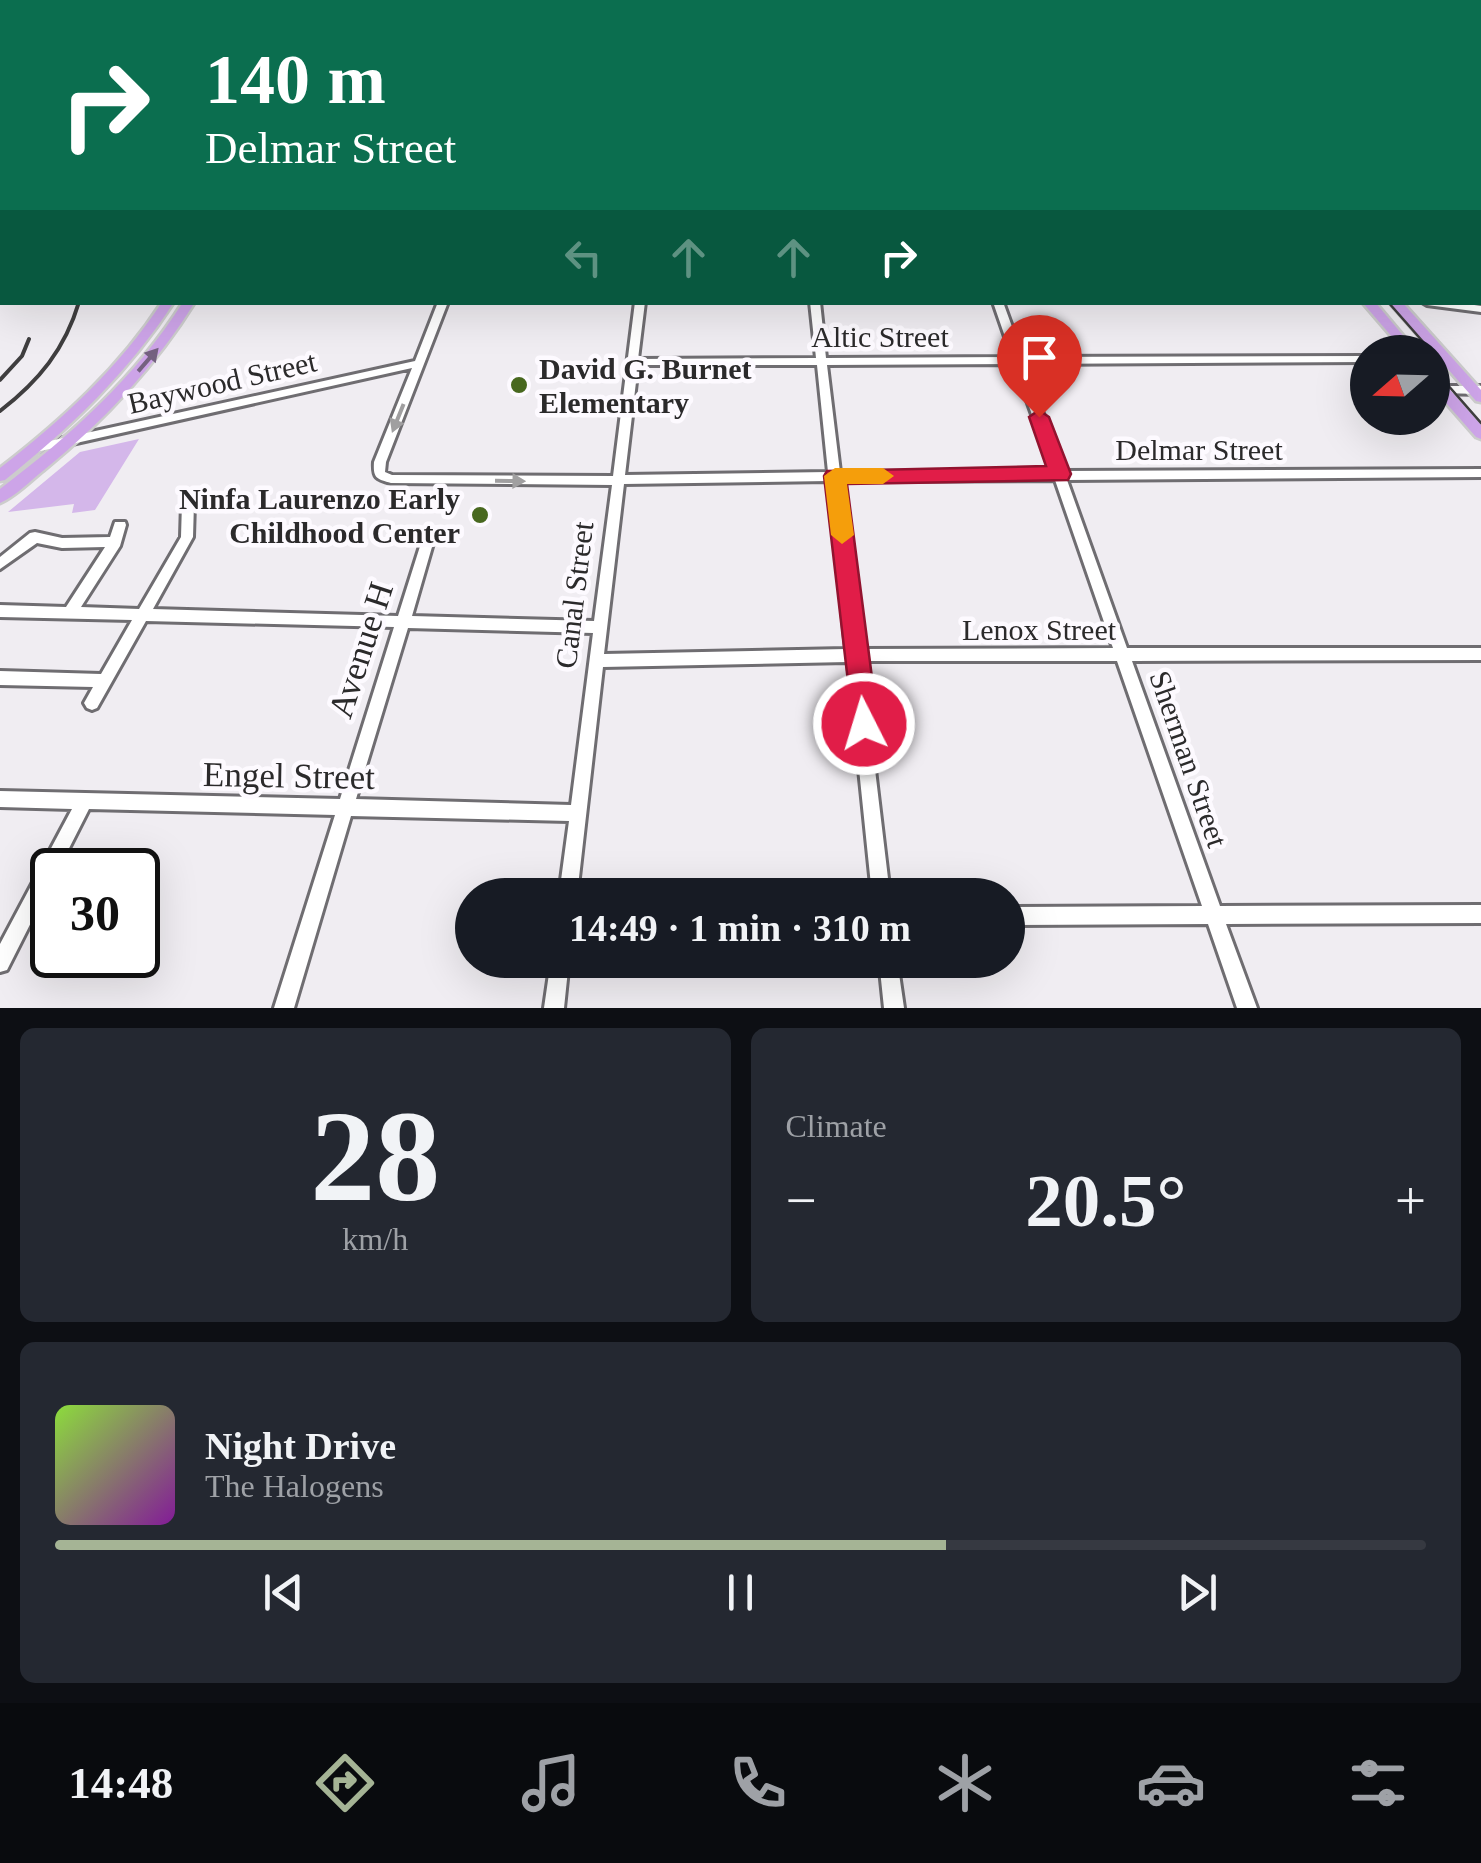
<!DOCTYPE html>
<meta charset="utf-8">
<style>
:root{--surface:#171b24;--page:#242831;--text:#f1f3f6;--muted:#9ea1a6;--line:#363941;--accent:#a5b495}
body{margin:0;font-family:Georgia,serif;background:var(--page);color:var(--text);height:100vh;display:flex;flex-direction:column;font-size:38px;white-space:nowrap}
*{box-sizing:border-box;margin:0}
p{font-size:32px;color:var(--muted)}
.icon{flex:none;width:55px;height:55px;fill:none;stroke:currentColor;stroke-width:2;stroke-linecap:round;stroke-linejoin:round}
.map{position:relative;height:1008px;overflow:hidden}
.details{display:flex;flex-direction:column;gap:20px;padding:20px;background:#0d0f14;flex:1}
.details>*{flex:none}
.hud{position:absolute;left:0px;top:0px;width:1482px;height:305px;box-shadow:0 10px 40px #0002;background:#0b6e4f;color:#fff;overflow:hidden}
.needle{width:65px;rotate:250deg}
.buttons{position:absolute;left:1350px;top:335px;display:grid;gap:20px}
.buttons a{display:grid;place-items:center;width:100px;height:100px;border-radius:50%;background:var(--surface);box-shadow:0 10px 40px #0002;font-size:50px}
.speed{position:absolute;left:30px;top:848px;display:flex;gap:20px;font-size:50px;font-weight:700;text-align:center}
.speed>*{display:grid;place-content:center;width:130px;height:130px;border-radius:50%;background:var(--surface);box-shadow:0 10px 40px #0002;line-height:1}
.speed .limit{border:5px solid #111;border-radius:15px;background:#fff;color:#111}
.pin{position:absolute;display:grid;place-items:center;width:85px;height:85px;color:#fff;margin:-102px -42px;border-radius:50% 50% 50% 0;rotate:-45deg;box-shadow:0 0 10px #0007}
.pin .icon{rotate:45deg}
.me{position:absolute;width:110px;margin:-55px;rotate:355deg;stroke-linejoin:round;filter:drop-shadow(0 0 8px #0008)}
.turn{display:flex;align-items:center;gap:35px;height:210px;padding:0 40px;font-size:45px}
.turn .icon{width:130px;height:130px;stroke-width:2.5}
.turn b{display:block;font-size:70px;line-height:85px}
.lanes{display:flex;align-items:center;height:95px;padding:0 40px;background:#0003;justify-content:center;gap:50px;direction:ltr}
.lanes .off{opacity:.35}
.big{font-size:75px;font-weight:600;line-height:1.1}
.details .widget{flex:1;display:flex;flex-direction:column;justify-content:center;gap:15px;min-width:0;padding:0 35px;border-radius:15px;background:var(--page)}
.details .dial{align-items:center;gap:0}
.dial b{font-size:130px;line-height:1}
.song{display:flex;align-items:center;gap:30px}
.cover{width:120px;height:120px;border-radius:15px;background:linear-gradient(135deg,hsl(90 70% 55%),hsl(290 70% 35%))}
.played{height:10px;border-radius:5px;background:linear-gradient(90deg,var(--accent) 65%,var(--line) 65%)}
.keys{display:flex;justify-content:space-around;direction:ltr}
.heat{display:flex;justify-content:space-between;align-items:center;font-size:55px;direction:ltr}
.details .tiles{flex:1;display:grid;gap:20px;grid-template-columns:1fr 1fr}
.widget:last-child{grid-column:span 2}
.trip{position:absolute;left:455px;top:878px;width:570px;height:100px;border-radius:50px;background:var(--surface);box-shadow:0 10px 40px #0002;font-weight:600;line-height:100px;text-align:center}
.tab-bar{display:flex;height:160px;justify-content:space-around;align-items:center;background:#090b0e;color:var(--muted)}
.tab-bar .icon{width:70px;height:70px}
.tab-bar .active{color:var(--accent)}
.tab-bar b{font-size:45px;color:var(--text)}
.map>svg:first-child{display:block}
</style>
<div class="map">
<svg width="1481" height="1008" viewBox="0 0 1481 1008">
<rect width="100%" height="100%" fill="#f0edf2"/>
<path fill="#d4b7ea" d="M139,439L95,510L72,513L74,504L8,512L80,452Z"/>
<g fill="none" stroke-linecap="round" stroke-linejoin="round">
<g stroke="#6f6d71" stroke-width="6">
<path id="minor" d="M386,0H392L391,2H385Z
M675,0H681V2H675Z
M778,0H784V2H778Z
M885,0H891L892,2H886Z
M926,0H932L934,2H928Z
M1010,0H1016L1018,2H1012Z
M1209,0L1212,2H1205L1206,1Z
M0,16H2V20H0Z
M1480,241H1481V247H1480Z
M1480,252H1481V259H1480Z
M438,302H448L386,462L385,472L392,475L613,476L635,302H645L638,359L816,358L810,302H820L826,358L1012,357L993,302H1003L1023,357L1368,356V362L1025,364L1064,471L1481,469V477L1067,480L1127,648H1481V660L1132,661L1220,906L1481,905V923L1226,924L1257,1008H1237L1208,924L1008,925V907L1202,906L1117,661H862L890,895H872L848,662L603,667L577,895H559L569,821L351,816L294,1008H274L335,815L89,809L58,870H52V881L7,970L0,972V944L72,809L0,807V791L340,799L394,627L146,621L97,708L92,710L87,708L84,703L93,687L0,685V671L101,674L132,620L0,617V605L66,607L105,547L62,548L37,543L0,569V557L30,533L35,532L62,538L110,537L115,522H125L126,525L120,546L81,607L139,609L181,537L182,503L188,498L194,503L193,537L153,609L398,616L422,540L423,536H433L434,540L412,616L594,621L612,485L391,483C376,479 373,478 374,462L412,368L36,452L30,448L36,444L415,361ZM1014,364L1052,471L840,472L827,365ZM638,365H817L828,472L625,475ZM1055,480L1113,648L861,649L841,481ZM829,481L846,649L604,654L624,484ZM408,628L593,633L571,805L356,799Z
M1422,302H1454L1481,306V312L1427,305Z
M1443,386H1481V394L1439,393L1438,390Z
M551,960H569L564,1008H544Z
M879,960H897L904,1008H884Z"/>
</g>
<g stroke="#ccc" stroke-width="5">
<path id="major" d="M1103,0H1109L1110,2H1104Z
M1115,0H1121L1122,2H1116Z
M162,302H174C128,373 70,428 5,480L0,481V468C62,420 119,368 162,302Z
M183,302H195C154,368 103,422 44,470C30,481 16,496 0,503V489C71,435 135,378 183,302Z
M1362,302H1375L1417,352H1405Z
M1389,302H1402L1481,390V402L1476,401Z
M1432,374L1437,375L1481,425V439L1476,437L1432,387Z"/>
</g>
<use href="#minor" fill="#fff" fill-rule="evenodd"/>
<use href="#major" fill="#cda4e8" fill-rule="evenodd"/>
<path stroke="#3f3e3f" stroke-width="2.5" d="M1388,302L1432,352
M1432,367L1481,423"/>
<path stroke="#3f3e3f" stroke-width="2.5" d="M1301,0L1305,2
M486,2L507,0"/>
<path stroke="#3f3e3f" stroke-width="4" d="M0,380L22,356L29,339
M0,411C39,381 65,349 79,302"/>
</g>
<defs><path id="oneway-solid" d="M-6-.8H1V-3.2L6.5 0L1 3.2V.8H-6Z" transform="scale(2.5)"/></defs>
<use fill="#746180" href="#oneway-solid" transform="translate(148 360) rotate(-49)"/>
<g fill="#a09fa0">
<use href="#oneway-solid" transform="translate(398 418) rotate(112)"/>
<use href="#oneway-solid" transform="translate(510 481) rotate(1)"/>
</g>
<path fill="#e11d48" stroke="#92132f" stroke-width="2.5" d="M1039,410L1049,417L1071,474L1068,480L847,484L878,724L874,733L864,737L854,733L824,476L827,471L1046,466L1029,417Z"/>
<path fill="#f59e0b" d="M835,468H883L894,476L883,484H847L854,535L842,544L831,535L824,476Z"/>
<g fill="#48681f" stroke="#fdfaff" stroke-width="4">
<circle cx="519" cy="385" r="10"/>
<circle cx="480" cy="515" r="10"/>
</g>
<g text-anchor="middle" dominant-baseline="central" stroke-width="9" stroke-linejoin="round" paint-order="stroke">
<g font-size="30" fill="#2b2a2b" stroke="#fdfaff">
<text x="880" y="336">Altic Street</text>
<text transform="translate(222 382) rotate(-13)">Baywood Street</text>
<text x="1199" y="449">Delmar Street</text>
<text transform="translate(574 595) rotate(-83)">Canal Street</text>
<text x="1039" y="629">Lenox Street</text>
<text transform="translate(1189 759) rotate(71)">Sherman Street</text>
</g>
<g font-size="30" font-weight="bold" fill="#2b2a2b" stroke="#fdfaff" text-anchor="start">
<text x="539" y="368">David G. Burnet<tspan x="539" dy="34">Elementary</tspan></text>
<text x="460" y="498" text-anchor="end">Ninfa Laurenzo Early<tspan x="460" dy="34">Childhood Center</tspan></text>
</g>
<g font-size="35" fill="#2b2a2b" stroke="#fdfaff">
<text transform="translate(361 650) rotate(-72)">Avenue H</text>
<text transform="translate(289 776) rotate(1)">Engel Street</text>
</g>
</g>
</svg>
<div class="buttons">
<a><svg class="needle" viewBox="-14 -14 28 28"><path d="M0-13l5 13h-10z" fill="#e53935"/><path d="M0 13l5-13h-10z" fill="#9ea1a6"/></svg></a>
</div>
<div class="speed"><div class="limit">30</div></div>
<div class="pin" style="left:1039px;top:417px;background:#d93025"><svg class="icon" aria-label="arrive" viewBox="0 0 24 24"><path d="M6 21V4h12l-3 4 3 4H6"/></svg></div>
<svg class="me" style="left:864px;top:724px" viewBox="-20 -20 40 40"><circle r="17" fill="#e11d48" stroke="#fff" stroke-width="3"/><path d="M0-11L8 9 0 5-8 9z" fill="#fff"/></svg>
<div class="trip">14:49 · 1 min · 310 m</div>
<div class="hud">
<div class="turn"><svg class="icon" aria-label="right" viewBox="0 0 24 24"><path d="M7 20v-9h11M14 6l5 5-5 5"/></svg><div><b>140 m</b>Delmar Street</div></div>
<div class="lanes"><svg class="icon off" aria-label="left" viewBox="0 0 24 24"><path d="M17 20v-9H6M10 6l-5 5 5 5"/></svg><svg class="icon off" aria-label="ahead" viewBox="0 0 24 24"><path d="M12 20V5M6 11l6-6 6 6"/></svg><svg class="icon off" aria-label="ahead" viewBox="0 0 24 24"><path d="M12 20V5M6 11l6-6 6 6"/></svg><svg class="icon" aria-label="right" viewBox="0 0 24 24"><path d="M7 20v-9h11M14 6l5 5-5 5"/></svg></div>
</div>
</div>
<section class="details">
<div class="tiles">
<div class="widget dial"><b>28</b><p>km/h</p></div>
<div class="widget"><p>Climate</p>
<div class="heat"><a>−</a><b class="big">20.5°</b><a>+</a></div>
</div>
<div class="widget">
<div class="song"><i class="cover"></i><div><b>Night Drive</b><p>The Halogens</p></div></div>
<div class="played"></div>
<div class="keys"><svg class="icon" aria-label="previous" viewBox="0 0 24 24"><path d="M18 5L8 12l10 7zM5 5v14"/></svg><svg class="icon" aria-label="pause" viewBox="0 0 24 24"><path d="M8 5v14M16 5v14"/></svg><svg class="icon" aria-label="next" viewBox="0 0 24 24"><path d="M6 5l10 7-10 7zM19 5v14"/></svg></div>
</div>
</div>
</section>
<nav class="tab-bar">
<b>14:48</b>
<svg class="icon active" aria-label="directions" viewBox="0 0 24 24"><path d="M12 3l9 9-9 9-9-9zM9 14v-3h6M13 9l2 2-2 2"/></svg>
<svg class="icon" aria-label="music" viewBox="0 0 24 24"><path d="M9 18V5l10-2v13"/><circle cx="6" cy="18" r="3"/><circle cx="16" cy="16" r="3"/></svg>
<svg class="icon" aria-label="phone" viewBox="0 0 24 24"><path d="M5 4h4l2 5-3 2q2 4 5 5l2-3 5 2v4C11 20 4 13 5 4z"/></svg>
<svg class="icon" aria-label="climate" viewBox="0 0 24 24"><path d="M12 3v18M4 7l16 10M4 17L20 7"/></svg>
<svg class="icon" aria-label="car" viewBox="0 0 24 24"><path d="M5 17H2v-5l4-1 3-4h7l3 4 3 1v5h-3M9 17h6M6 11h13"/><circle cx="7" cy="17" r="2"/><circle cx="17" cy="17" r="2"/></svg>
<svg class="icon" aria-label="filters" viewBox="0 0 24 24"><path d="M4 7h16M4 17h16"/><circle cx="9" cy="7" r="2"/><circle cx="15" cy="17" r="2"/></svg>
</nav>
